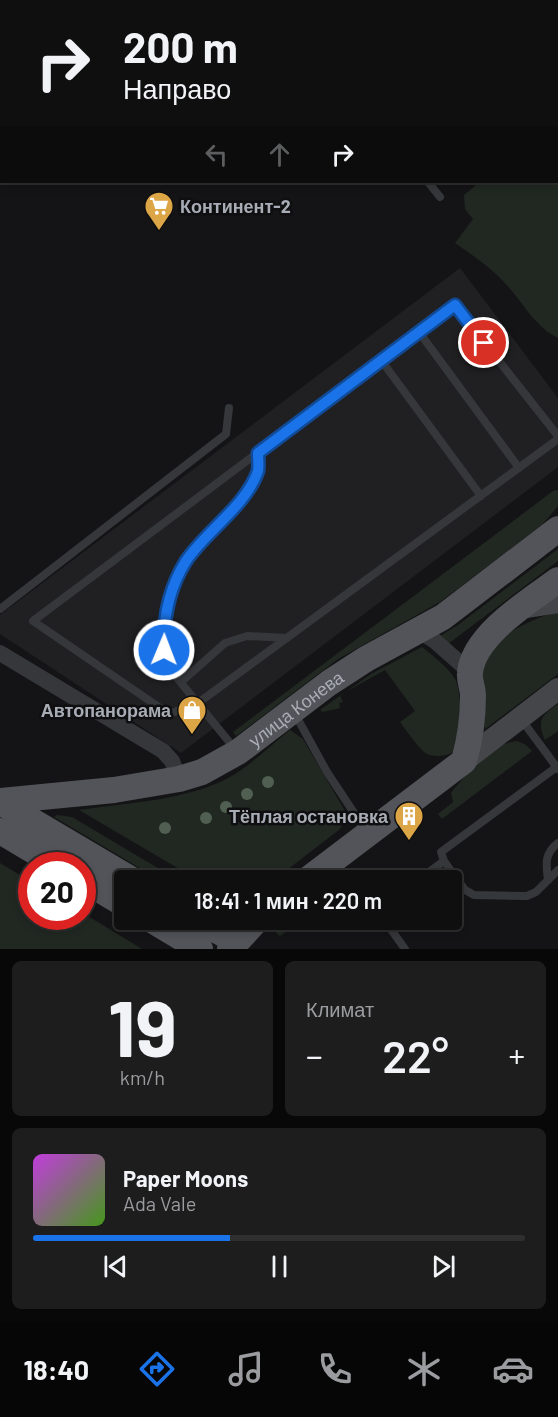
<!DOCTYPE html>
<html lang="ru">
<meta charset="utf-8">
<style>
:root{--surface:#0f0f10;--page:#1d1d1e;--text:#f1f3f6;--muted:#9b9c9f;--line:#2f2f30;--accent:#1a73e8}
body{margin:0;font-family:Barlow,sans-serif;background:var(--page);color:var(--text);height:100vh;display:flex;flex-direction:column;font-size:22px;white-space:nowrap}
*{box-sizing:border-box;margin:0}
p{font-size:20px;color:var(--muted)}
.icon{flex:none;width:33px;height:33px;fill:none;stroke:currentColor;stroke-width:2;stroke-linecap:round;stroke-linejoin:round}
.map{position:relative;height:949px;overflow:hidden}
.side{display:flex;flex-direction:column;gap:12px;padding:12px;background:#080809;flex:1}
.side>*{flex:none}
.guide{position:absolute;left:0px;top:0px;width:558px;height:183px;box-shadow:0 3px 9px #0003,0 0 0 2px var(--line);background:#0f0f10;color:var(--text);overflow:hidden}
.speed{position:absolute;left:18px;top:852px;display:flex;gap:12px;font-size:30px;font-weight:700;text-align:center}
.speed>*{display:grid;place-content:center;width:78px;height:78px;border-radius:50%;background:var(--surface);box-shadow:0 3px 9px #0003,0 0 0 2px var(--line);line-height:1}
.speed .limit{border:9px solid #d22;background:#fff;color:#111}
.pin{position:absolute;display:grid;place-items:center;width:51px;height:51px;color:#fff;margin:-26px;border:3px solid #fff;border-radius:50%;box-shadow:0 2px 6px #0007}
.me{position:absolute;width:66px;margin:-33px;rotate:1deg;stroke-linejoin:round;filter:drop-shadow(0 0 4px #0008)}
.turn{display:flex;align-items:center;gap:21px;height:126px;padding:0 24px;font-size:27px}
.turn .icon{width:78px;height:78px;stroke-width:2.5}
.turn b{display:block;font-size:42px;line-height:51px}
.lanes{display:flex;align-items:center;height:57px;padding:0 24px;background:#0003;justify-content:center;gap:30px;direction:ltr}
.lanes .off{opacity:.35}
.big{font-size:45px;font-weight:600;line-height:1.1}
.side .widget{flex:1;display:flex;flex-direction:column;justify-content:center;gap:9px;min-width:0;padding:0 21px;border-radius:9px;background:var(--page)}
.side .dial{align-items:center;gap:0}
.dial b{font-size:78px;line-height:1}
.song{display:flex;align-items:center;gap:18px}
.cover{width:72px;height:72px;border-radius:9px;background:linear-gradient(135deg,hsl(290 70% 55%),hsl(100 70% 35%))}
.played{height:6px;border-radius:3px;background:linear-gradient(90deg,var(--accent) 40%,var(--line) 40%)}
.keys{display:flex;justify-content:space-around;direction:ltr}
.heat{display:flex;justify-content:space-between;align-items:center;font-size:33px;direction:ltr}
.side .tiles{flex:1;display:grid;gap:12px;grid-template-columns:1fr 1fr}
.widget:last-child{grid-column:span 2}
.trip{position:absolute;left:114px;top:870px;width:348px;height:60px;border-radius:6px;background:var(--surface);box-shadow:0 3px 9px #0003,0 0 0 2px var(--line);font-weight:600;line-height:60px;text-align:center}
.dock{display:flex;height:96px;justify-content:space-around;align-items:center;background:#060606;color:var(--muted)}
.dock .icon{width:42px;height:42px}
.dock .selected{color:var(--accent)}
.dock b{font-size:27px;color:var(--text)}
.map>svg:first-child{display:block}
</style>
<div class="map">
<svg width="558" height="949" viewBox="0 0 558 949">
<rect width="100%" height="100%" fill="#141416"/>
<path fill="#202023" d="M460,268L558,398V467L181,753L0,634V615Z"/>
<path fill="#212822" d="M558,124V338C534,327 521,299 503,281C489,266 472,255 455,243L473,219L465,209L464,195L480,182H556Z
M558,490V506L542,525L440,602L338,659L236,736L233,732L553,491Z
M558,549V561L448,644L440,636L458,625Z
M558,612V674L485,729C481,719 481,708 481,697C480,685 479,675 482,664C490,638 534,617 558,612Z
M422,647C433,656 448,667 455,679C461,689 464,740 458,748C452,756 436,758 427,754C419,749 406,730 400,722L415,711L385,670L340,695L343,702L339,703L340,708L323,712L320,710L371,674Z
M558,704V731L545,740C536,720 542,715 558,704Z
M290,730L303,739L345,811V818L340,829L274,880H198L79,810C127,803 190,800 232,776C252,764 271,745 290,730Z
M517,741L526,745L532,751L442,819L438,814L453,802L451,793C466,774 493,743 517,741Z
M57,815L72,817L178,880H160L54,817Z
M0,863L31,882L32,916H82L83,913L142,949H0Z
M339,870H353L359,879L356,880H325Z
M274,920H303L280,936L267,925Z"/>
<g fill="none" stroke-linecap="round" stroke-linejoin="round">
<path stroke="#36373a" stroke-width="8" d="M288,0L289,2
M428,182L440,197
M419,332L519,468
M381,360L481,496
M558,436L455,305L33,621L169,714L198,703L558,439
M0,609L226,434L229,408
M181,682L225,643L247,636L287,638
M295,714L327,772L366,831
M521,719L558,769
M235,749L173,673L164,649L163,626L170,594L186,561L250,487L259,469L258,453
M558,766L441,852L444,861L465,890L474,895L527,896L536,892L558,870
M418,880L444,861
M548,880C546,864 544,854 558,843
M392,920L390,928L405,949"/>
<path stroke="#36373a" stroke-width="16" d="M419,631L435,641L470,672
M0,653L163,751L172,761L179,779"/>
<path stroke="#44464a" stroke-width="22" d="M506,0L507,2
M556,69L558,71
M521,608L558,602
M464,761L558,689"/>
<g stroke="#525459" stroke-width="26">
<path id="s1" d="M0,801L114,790L179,779L202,772L238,752L329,683L366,659L443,617L558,529"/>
<path d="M0,802L132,880"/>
<path d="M0,831L59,866"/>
<path d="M82,879L124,904"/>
<path d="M307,880L464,761C470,740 473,718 473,696C473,688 469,680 470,673C473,635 531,600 558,580"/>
<path d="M152,920L200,949"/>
<path d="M198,920L236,941"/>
<path d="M230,949L257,920"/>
</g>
</g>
<g fill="#505f51">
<circle cx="268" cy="782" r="6"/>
<circle cx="247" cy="794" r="6"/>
<circle cx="226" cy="807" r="6"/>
<circle cx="206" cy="818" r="6"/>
<circle cx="165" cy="828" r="6"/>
</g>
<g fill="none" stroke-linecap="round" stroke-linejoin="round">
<g stroke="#114b97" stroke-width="15">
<path id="route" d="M164,650C163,618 169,588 186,561C206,531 246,506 258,471C259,465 258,458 258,453L455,305L484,343"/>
</g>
<use href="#route" stroke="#1a73e8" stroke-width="10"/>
</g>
<defs>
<g id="supermarket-pin" transform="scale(1.5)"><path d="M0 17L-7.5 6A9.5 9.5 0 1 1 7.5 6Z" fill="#dca546" stroke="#0f0f11"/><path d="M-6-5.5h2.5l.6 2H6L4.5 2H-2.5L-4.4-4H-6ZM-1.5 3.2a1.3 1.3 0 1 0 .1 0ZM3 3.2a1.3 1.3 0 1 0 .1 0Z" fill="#fff"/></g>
<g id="shop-pin" transform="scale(1.5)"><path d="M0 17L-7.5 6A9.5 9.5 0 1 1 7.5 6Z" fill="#dca546" stroke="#0f0f11"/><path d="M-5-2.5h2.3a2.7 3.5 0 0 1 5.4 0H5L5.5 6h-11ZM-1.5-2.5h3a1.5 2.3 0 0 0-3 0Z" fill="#fff"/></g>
<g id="building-pin" transform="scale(1.5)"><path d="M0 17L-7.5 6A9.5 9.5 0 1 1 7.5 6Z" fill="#dca546" stroke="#0f0f11"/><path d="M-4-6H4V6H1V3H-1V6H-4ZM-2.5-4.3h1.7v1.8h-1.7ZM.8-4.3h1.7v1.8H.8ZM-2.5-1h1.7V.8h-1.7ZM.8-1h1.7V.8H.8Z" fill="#fff"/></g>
</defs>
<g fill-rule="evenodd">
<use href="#supermarket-pin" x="159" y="206"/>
<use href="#shop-pin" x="192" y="710"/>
<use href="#building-pin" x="409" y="816"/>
</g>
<g text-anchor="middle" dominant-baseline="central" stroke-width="5" stroke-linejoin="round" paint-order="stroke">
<g font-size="18" font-weight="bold" fill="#a8acb4" stroke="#0f0f11" text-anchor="end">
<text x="180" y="206" text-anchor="start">Континент-2</text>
<text x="171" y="710">Автопанорама</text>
<text x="388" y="816">Тёплая остановка</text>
</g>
<g font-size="18" fill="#a8acb4" stroke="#0f0f11">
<text stroke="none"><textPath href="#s1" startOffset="318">улица Конева</textPath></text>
</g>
</g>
</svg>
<div class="speed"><div class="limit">20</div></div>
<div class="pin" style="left:484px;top:343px;background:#d93025"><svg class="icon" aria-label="arrive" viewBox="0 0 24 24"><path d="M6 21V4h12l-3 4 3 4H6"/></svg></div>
<svg class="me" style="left:164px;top:650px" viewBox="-20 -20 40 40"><circle r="17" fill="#1a73e8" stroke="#fff" stroke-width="3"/><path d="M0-11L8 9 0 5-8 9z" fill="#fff"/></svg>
<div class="trip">18:41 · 1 мин · 220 m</div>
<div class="guide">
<div class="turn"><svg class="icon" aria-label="right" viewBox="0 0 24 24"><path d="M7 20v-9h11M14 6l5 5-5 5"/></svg><div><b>200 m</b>Направо</div></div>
<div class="lanes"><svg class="icon off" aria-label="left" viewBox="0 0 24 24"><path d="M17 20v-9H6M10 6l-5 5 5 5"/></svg><svg class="icon off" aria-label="ahead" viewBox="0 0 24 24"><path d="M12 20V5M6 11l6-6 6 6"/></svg><svg class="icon" aria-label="right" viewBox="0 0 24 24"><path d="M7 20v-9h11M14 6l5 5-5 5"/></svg></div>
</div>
</div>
<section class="side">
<div class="tiles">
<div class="widget dial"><b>19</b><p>km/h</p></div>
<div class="widget"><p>Климат</p>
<div class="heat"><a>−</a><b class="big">22°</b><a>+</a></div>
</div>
<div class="widget">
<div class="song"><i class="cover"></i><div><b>Paper Moons</b><p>Ada Vale</p></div></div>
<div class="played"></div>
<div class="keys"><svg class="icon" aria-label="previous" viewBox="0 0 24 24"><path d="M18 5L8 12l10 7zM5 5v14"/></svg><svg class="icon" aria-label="pause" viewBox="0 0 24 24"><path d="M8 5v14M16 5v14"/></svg><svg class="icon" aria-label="next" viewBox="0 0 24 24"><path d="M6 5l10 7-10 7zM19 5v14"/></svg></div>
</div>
</div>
</section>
<nav class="dock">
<b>18:40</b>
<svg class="icon selected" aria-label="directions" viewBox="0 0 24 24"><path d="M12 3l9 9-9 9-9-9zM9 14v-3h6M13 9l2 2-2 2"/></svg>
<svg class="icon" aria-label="music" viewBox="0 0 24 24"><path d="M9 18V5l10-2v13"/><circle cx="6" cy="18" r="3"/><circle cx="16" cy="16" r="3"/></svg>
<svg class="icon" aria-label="phone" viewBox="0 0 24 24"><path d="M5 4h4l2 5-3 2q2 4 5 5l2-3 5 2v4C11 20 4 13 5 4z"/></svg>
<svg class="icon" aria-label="climate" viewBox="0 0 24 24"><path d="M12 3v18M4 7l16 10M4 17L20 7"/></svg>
<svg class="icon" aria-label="car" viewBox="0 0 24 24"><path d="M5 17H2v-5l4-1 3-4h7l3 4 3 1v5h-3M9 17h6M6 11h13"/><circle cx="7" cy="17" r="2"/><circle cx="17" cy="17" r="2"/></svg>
</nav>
